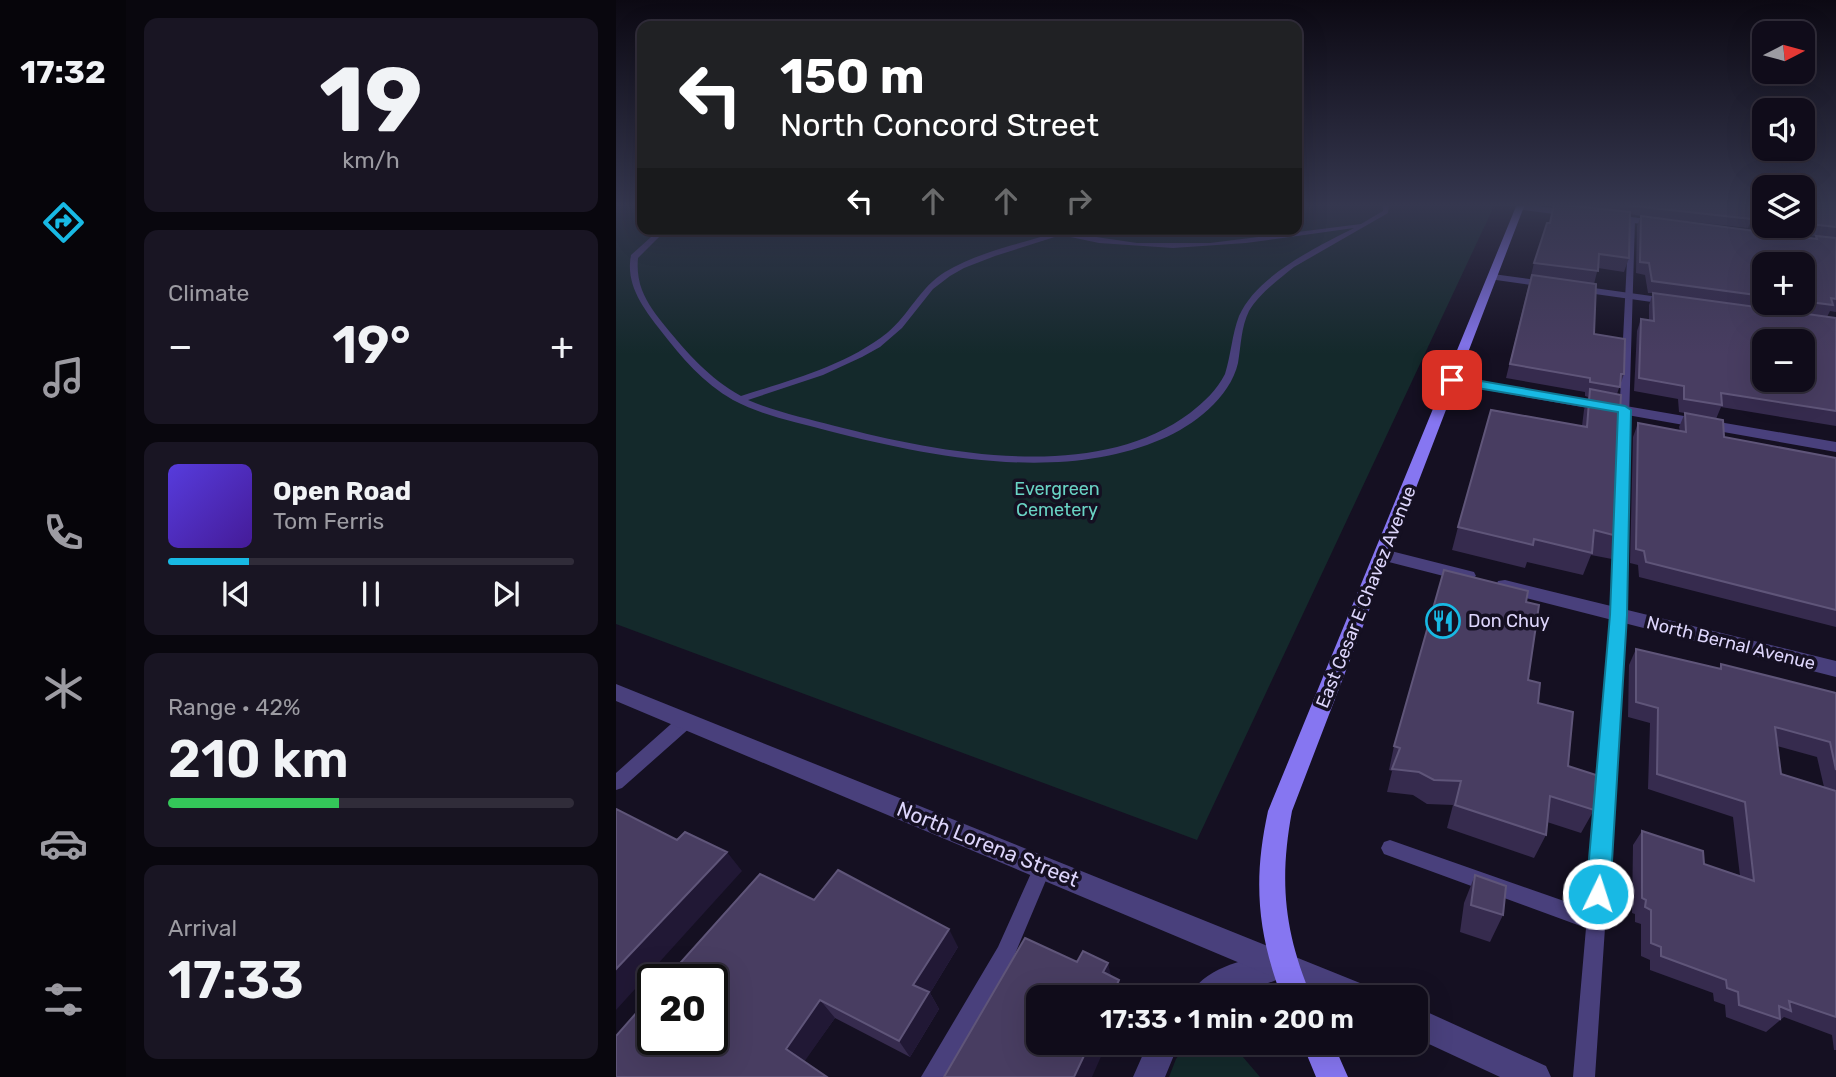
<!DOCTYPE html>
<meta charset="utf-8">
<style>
:root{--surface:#100c1a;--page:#191523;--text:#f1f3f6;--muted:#9c9ba2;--line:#302c39;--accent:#18b9e4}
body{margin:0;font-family:Rubik,sans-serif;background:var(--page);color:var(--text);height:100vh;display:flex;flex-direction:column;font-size:26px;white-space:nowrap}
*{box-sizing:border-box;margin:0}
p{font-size:23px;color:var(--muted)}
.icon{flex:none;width:38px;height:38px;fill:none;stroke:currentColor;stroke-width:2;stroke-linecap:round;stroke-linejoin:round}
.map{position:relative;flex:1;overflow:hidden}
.side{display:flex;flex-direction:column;gap:18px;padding:18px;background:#09070e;width:490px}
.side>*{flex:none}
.top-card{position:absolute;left:21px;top:21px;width:665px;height:214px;border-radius:14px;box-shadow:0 7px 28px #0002,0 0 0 2px var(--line);background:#202124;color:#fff;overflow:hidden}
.needle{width:46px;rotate:84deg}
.fabs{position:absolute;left:1136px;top:21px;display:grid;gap:14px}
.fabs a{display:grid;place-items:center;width:63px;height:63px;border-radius:14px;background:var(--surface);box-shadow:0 7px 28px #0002,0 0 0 2px var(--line);font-size:35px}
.speed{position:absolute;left:21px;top:964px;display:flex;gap:14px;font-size:35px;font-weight:700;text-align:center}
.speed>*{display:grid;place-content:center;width:91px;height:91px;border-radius:50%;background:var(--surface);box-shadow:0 7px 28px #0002,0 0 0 2px var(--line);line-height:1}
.speed .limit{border:4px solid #111;border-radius:10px;background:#fff;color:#111}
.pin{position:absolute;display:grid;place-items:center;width:60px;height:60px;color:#fff;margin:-30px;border-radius:14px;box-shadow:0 4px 10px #0006}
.me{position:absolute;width:77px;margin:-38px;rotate:4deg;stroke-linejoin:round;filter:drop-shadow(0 0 5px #0008)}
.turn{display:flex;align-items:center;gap:24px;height:147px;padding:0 28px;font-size:32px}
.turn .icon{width:91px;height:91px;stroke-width:2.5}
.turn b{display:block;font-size:49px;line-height:60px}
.lanes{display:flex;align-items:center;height:66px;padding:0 28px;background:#0003;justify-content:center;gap:35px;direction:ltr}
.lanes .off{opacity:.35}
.big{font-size:52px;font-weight:600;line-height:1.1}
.side .widget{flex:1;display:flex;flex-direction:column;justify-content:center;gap:10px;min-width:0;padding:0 24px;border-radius:14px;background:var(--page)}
.side .dial{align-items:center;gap:0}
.dial b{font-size:91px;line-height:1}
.song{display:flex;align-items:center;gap:21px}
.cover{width:84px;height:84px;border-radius:10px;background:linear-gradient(135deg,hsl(250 70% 55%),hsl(260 70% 35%))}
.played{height:7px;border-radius:4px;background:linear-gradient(90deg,var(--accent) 20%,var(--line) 20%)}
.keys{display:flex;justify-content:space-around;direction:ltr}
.heat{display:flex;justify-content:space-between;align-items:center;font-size:38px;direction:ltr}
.charge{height:10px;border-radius:5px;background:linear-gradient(90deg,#34c759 42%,var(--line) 0)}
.trip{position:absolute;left:410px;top:985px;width:402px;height:70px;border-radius:14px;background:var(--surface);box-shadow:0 7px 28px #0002,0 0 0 2px var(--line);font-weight:600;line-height:70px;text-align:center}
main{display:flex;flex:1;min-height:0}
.tabs{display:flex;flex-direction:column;width:126px;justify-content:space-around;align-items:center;background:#06050a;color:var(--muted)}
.tabs .icon{width:49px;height:49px}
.tabs .active{color:var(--accent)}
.tabs b{font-size:32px;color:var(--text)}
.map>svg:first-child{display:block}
</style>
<main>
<nav class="tabs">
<b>17:32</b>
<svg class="icon active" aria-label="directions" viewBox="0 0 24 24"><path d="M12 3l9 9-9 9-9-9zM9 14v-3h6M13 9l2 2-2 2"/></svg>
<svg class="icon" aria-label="music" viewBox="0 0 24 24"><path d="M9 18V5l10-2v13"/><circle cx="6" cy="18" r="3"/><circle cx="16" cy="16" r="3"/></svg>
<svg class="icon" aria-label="phone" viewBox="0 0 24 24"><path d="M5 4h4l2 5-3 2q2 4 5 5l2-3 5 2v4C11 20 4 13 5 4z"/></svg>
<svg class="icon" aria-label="climate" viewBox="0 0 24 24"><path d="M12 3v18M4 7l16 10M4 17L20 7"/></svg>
<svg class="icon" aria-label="car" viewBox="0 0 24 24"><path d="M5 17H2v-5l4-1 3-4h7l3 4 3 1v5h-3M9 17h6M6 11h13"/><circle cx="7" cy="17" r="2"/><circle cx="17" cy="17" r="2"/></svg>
<svg class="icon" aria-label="filters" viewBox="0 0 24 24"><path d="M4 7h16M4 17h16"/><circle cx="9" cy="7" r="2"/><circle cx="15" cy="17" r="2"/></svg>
</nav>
<section class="side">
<div class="widget dial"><b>19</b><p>km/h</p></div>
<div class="widget"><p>Climate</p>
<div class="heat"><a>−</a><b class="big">19°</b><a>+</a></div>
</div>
<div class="widget">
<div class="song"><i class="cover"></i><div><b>Open Road</b><p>Tom Ferris</p></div></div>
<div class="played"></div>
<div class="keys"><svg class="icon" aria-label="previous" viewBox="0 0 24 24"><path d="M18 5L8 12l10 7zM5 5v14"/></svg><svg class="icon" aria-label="pause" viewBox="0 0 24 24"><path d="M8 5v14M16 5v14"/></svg><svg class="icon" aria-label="next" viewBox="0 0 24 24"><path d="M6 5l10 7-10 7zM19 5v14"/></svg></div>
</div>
<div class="widget"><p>Range · 42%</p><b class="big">210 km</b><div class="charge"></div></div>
<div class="widget"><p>Arrival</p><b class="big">17:33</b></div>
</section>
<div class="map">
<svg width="1220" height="1077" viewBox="0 0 1220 1077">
<rect width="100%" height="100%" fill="#151022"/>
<path fill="#14292b" d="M14,204H26V229H681V204H879L581,840L0,624V208Z
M572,1043H615L644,1077H553L560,1059Z"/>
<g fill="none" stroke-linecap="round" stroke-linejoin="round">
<path fill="#49407c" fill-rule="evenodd" d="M767,204H773L772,213L678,267C663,279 643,294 633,311C625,327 625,346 622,363C614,398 577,426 546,439C445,483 315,457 213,431C180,422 147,416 117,400C87,383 66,358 45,331C28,309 9,285 15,255L44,229H51L22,258C21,269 22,279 26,290C31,303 40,315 49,326C72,354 93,378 125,396C175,380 229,366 271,333C293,315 304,287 329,272C366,250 410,243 450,229H460L453,233L521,243H594L745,224L767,211ZM738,228C701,247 641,275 623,316C616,334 615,355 609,374C601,390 588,402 574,413C479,484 325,453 219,426C189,418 160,412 132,400L207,375L246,357L264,347L286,328L317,289L334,276L348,268L379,256L445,235L483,243L557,248L630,243Z
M1016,218L1019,220L1013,419L1008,422L1003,419L1013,220Z
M1005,517L1011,521L1010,615L979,1077H957L970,928L768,854L765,848L768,842L774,840L971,909L996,615L999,521Z
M70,715L76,716L78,721L76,726L6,788L0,790V773L64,716Z
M427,857L433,860L436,866L396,961L328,1077H305L382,947L421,860Z"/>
<path fill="#49407c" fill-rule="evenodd" d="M904,204L960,211L965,214L960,217L901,209Z
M1139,204H1147L1148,222L1143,219Z
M991,214L1047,221L1052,224L1047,227L988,219L986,217Z
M877,274L1057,299L1063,302L1057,305L873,279V275Z
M836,376L1220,442V452L831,383V377Z
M767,549L858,572L860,576L851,582L761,559L758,555L761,551Z
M889,580L1220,661V677L882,591L880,586L882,581Z
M666,950L676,954L680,964L676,974L613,998H573C587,965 636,959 666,950Z
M532,1043H563L549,1077H517Z"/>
<path fill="#49407c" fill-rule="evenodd" d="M0,684L744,983L754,988L759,998H707L0,701Z
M800,1007L930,1066L935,1077H884L800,1038Z"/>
<path fill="#8676f1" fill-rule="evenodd" d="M901,204H909L676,811C663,881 668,932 696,998H666C641,931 637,880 652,811Z
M686,1043H717L732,1077H700Z"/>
</g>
<path fill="#362b4e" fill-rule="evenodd" d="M938,204H1132L1136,219L1132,228L1025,216L1198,239L1200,236L1189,235L1185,226H1186V204H1220V312L1214,311L1211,317L1220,318V426L1105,407L1100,419L1063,412L1062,399L1018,391L1021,331L1025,319L1033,320V305L1037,293H1032L1029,275L1020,273L1021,226L1025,216L1014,214L1013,258L1008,272L982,268L978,284V334L1008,374L1001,394L1004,412L1005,537L996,559L975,555L967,575L911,562L909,568L836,550L842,527L966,426L968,410L972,397L969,396V392L890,378L918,263L934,223ZM1148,264H1186V303H1148Z
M1069,413L1108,437L1220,458V627L1023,577L1022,565L1014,563L1017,437L1022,423L1064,431L1063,427Z
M910,602L912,680L952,766L978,810L965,833L931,822L930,835L918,858L831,828L837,805L811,804L797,795L771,792L776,771L773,770L778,746Z
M1020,649L1103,669L1105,664L1220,693V1050H1218L1216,1035L1168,1017L1150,1032L1110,1017L1109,1005L1098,1001L1097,993L1034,970V960L1025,956V924L1019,922V914L1016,913L1017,845L1026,831L1088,864L1124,876L1117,817L1032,789L1034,723L1012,717L1013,665ZM1161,746L1201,757L1208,787L1165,774Z
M859,875L887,915L874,942L844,932L848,903Z
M198,900L342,947L314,993L323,1009L294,1057L219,1018L188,1061L0,1077Z"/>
<path fill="#211835" d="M111,852L126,871L0,1010V969Z
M333,929L342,947L314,993L323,1009L294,1057L283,1041L297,985Z
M492,963L498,989L487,972Z
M503,980L507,998H495Z
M204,1000L219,1018L186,1065L170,1049Z
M474,1043H491L476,1077H458Z"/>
<path fill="#483d61" stroke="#5f5579" stroke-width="2" fill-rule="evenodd" d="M938,204L1014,212L1013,258L983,254L982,271L918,263L931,223H934Z
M1000,204H1132L1136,219Z
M1186,204H1220V227L1194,224L1186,207Z
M1025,216L1201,239L1200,236L1220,238V299L1215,298L1217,305L1186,301V264H1148V296L1036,281L1033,263L1024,262Z
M916,275L980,284L978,334L1009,339L1008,374H1005L1004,387L974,382V378L894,364Z
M1037,293L1220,318V411L1105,393L1106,405L1068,399V386L1023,378L1025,319L1038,321ZM1148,341H1186V380H1148Z
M974,389L1005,395L1004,412L1009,413L1005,537L978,530L976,553L918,539L917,545L842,527L875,410L971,427Z
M1069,413L1107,420L1108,437L1220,458V610L1030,562L1028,551L1020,549L1022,423L1070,432Z
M828,570L912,591L910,602L923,605L912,680L924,683L922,703L957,712L952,766L980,775L978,810L934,796L930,835L839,805L845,781L818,780L803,772L776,769L784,748L778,746Z
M1020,649L1105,669V664L1220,693V770L1214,742L1159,727L1165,774L1220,791V1017L1173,1001L1175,1011L1163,1006L1164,1019L1123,1005L1122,992L1111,988L1110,980L1045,956V947L1035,943V910L1029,907L1030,900L1026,898V831L1087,851L1088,864L1138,881L1129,802L1041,774L1042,708L1020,702Z
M0,809L61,840L69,832L111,852L0,969Z
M222,870L333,929L297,985L313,992L283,1041L204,1000L170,1049L211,1077H0V1036L37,994V1040H96V980H49L144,874L198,900Z
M859,875L890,886L887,915L855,905Z
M409,938L461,962L467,951L492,963L487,972L503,980L495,998H422V1043H474L458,1077H328Z"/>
<linearGradient id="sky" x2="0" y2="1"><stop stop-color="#0c0913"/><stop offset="0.58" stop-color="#35374f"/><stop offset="1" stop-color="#35374f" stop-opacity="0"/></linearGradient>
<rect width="1220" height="354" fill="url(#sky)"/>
<path fill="#18b9e4" stroke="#107894" stroke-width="2" d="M836,376L1009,406L1015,410L1011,615L994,894L991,902L982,906L973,902L970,894L994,615L1002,412L832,383L830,380Z"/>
<defs>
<g id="restaurant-ring" transform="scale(1.75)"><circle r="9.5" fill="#151022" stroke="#18b9e4" stroke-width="1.5"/><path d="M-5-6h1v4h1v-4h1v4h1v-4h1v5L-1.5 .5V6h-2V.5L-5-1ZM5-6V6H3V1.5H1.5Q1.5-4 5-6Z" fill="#18b9e4"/></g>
</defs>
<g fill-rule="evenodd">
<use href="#restaurant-ring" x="827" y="621"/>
</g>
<g text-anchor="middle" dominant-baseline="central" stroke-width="7" stroke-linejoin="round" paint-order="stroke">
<g font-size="18" fill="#69d3c4" stroke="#151022">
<text x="441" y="489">Evergreen<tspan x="441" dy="21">Cemetery</tspan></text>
</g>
<g font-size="18" fill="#ddd5fb" stroke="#151022">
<text transform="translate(750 597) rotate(-68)">East Cesar E Chavez Avenue</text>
<text transform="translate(1115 643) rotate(14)">North Bernal Avenue</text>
</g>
<g font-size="18" fill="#ddd5fb" stroke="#151022" text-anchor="start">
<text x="852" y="621">Don Chuy</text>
</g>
<g font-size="21" fill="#ddd5fb" stroke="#151022">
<text transform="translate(372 844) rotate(22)">North Lorena Street</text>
</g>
</g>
</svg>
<div class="fabs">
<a><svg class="needle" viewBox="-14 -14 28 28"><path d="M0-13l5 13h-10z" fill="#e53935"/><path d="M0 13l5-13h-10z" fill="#9c9ba2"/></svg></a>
<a><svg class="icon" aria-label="sound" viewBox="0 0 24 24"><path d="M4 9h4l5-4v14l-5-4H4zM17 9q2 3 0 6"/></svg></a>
<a><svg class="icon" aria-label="layers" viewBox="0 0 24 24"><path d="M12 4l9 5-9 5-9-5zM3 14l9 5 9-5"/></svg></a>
<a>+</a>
<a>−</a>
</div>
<div class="speed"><div class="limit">20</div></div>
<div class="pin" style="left:836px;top:380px;background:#d93025"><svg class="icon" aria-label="arrive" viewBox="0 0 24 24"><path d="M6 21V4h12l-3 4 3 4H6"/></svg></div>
<svg class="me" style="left:982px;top:894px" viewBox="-20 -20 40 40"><circle r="17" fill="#18b9e4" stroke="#fff" stroke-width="3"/><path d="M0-11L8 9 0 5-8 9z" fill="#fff"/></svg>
<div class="trip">17:33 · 1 min · 200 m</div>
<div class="top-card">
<div class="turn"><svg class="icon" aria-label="left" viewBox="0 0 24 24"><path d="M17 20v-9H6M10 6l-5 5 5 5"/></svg><div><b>150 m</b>North Concord Street</div></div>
<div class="lanes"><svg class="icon" aria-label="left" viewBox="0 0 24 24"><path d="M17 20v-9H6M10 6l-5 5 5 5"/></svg><svg class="icon off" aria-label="ahead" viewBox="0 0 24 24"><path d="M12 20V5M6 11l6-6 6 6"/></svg><svg class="icon off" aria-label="ahead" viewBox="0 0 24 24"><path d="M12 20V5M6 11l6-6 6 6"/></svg><svg class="icon off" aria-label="right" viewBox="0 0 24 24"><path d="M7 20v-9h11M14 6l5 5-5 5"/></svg></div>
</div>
</div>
</main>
